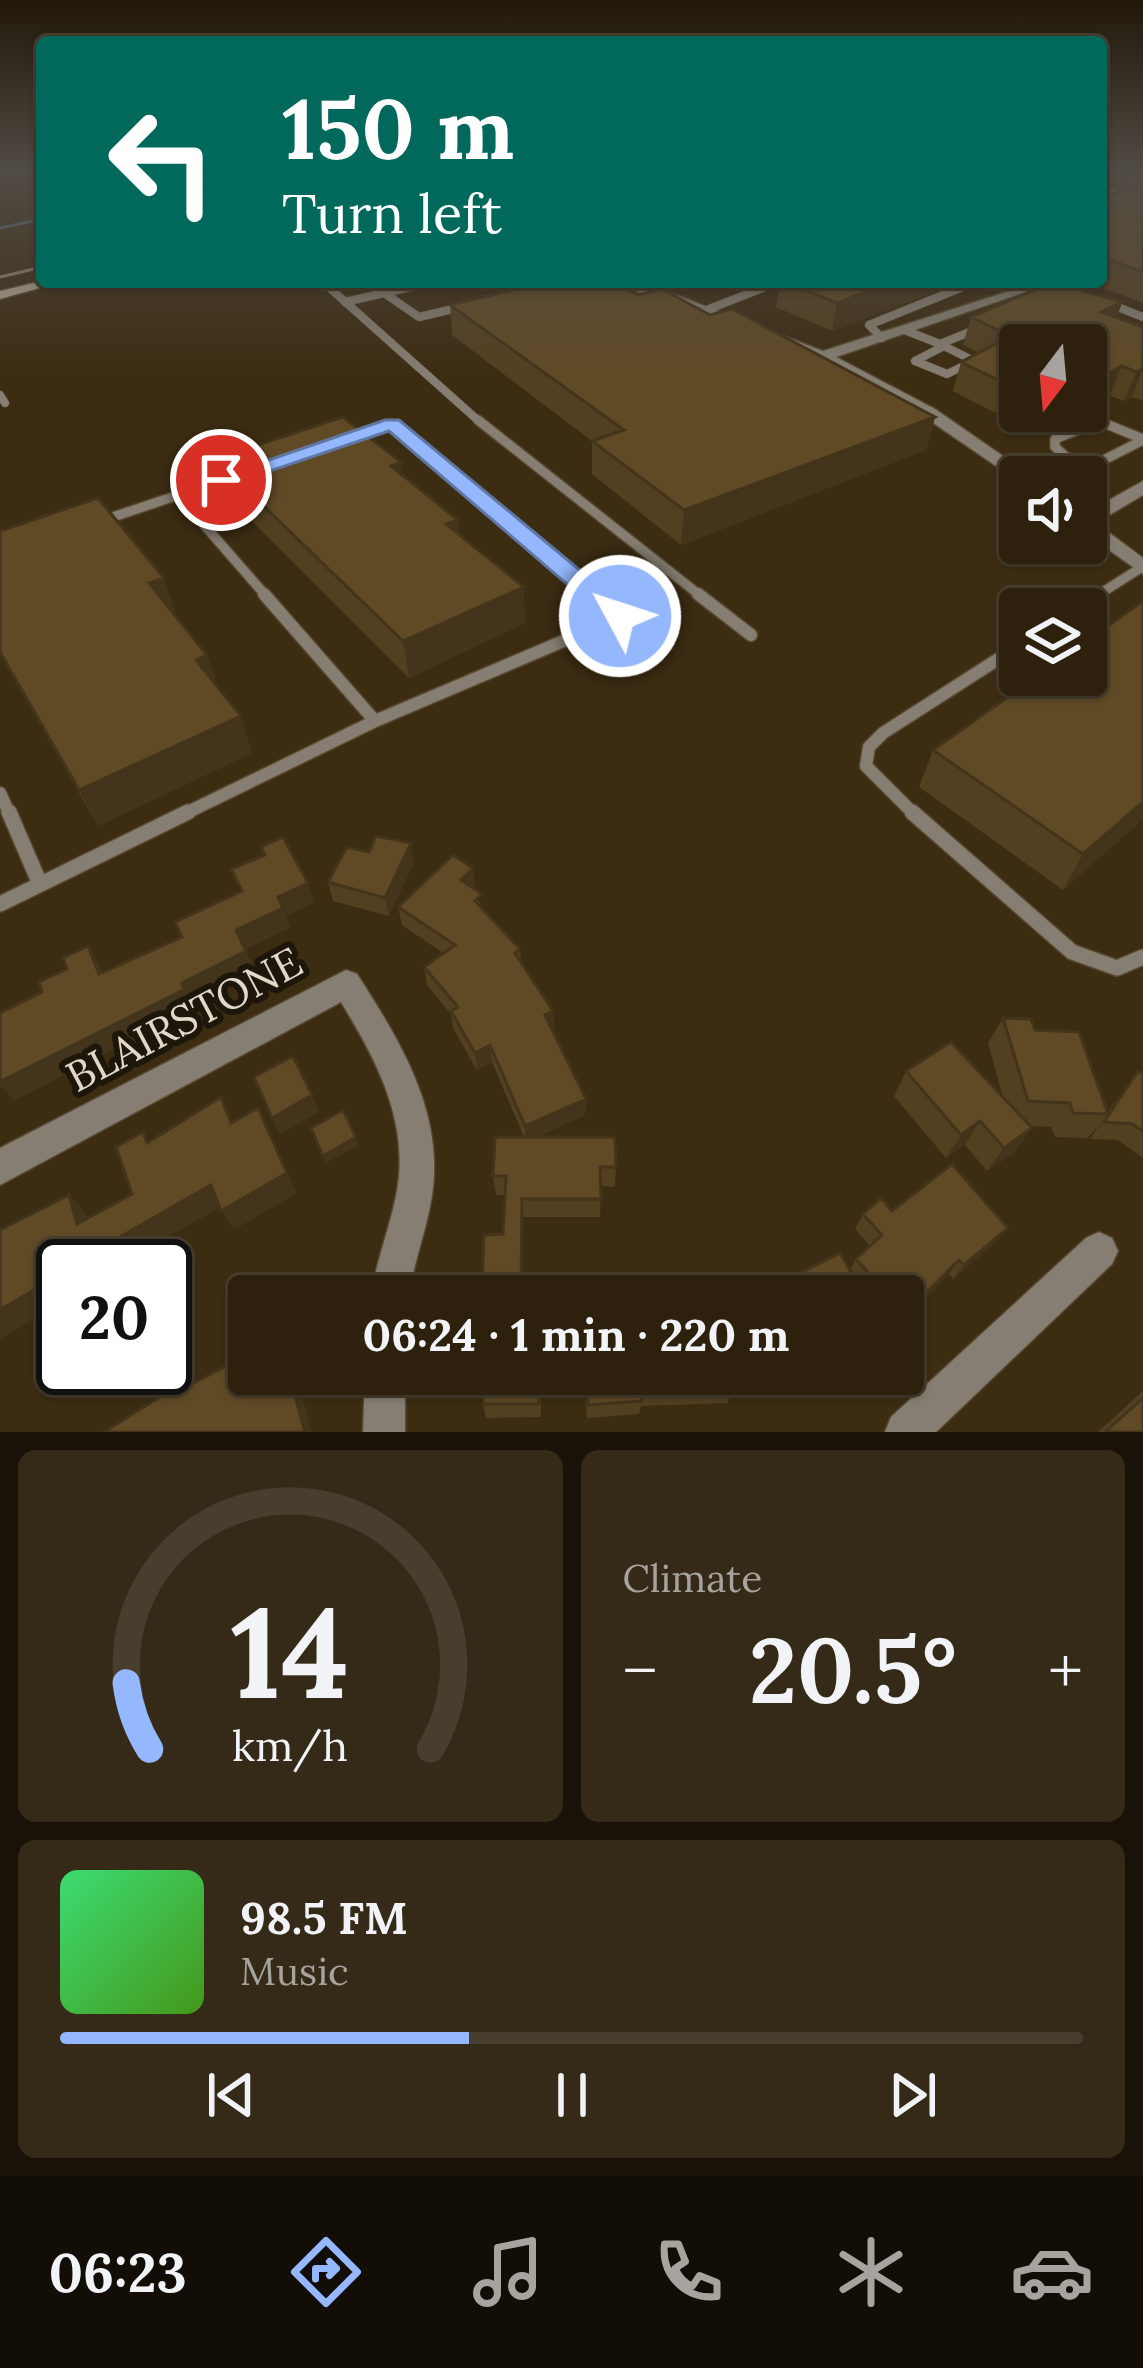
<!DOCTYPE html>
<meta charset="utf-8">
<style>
:root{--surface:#2d210e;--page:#352917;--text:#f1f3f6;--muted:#a7a39e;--line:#483e2e;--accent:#94b7fd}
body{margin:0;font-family:Lora,serif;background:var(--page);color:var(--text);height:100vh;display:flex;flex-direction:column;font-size:45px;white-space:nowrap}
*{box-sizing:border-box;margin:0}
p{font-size:39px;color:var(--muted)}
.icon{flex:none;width:66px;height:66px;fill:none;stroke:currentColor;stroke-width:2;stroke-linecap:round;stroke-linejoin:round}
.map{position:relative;height:1432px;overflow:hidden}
.drawer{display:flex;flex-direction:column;gap:18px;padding:18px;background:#191208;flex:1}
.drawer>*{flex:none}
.hud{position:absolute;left:36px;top:36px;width:1071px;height:252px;border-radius:12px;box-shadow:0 3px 9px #0004,0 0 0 3px var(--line);background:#00695c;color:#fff;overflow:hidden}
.needle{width:78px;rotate:196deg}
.buttons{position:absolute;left:999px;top:324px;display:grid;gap:24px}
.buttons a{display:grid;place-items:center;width:108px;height:108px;border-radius:12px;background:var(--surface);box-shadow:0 3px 9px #0004,0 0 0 3px var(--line);font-size:60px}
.speed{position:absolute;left:36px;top:1239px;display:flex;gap:24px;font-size:60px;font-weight:700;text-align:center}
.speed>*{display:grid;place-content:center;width:156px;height:156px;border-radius:50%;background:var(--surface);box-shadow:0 3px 9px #0004,0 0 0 3px var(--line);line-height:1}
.speed .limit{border:6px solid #111;border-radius:18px;background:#fff;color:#111}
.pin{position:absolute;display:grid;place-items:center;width:102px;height:102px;color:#fff;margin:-51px;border:6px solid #fff;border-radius:50%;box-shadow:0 3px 12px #0007}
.me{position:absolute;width:132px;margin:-66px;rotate:310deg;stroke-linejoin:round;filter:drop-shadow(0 0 9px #0008)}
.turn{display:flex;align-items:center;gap:42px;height:252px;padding:0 48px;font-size:54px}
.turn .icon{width:156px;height:156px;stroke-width:2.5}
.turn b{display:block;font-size:84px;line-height:102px}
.big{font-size:90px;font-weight:800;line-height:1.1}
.drawer .card{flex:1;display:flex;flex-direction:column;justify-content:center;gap:18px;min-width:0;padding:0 42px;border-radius:18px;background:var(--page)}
.drawer .dial{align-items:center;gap:0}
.dial svg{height:312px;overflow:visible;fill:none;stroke:var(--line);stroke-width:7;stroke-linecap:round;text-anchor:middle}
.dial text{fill:var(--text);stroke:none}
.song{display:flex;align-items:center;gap:36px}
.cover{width:144px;height:144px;border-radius:18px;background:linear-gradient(135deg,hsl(140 70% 55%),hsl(100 70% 35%))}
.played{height:12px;border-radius:6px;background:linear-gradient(90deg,var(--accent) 40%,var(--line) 40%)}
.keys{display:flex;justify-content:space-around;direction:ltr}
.heat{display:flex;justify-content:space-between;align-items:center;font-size:66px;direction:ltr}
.drawer .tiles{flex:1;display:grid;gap:18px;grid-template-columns:1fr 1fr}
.card:last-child{grid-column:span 2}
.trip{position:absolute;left:228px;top:1275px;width:696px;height:120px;border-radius:12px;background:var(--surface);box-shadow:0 3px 9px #0004,0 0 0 3px var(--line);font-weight:800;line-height:120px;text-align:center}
.tab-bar{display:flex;height:192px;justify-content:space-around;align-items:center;background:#120d06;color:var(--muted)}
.tab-bar .icon{width:84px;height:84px}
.tab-bar .active{color:var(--accent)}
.tab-bar b{font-size:54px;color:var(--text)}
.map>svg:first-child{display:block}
</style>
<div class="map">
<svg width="1143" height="1432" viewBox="0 0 1143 1432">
<rect width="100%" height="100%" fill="#3c2c12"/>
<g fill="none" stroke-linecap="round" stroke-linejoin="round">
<path stroke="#607296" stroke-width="3" d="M0,228L42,219"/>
<g stroke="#57482f" stroke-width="8">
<path id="service-far4" d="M1101,188L1143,201
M368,282L372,285
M1014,282L1022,285
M419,285L432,282
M770,285L778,282
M967,285L975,282"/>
</g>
<g stroke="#57482f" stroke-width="9">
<path id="service-far3" d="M323,282L481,423
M368,282L419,317L466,306
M1014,282L1047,295
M345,302L432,282
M1105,302L1143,317
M709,309L778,282
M907,331L940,344L982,327
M882,338L869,325L975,282
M944,346L974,361L947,374L915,361Z
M0,395L5,403
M1093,423H1105"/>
</g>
<g stroke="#57482f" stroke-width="12">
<path id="service-far2" d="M478,420L702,597
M348,438L392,424L597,597
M1143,439L1099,421L1055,439V447L1066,457L1094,465L1143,440
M178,495L267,597
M98,522L232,477
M1095,597L1142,567"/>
</g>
<g stroke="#57482f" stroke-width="15">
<path id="service-far1" d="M264,594L375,721
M698,594L751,635
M1076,609L1099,594
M0,793L10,815
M182,815L375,721L620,617L593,594
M915,815L866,766L869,747L883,733L1020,645"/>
</g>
<g stroke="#57482f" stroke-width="18">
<path id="service" d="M9,812L40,884
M912,812L1072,952L1117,968L1143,957
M0,904L188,812"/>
</g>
<g stroke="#57482f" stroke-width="3">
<path id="minor" d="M609,282H630L676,295L823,351L1031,284V290L836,357L935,409L1033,477H1020L1018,481L923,416L824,362L720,319Z
M1143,481V495L1096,523L1143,558V574L1086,534V513Z
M346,970L357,974C398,1038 442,1108 433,1188C429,1224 414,1259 409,1296H371C376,1262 389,1230 396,1196C411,1124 377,1061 341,1002L0,1185V1148Z
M1099,1232L1112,1238L1118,1251L1112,1264L936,1432H885L891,1417L1086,1238Z
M365,1374H405V1432H363Z"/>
</g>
<g stroke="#57482f" stroke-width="3">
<path id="secondary" d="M42,281L61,282L0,299V291Z"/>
</g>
<use href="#service-far4" stroke="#867e72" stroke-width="6"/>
<use href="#service-far3" stroke="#867e72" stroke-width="8"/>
<use href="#service-far2" stroke="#867e72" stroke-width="9"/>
<use href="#service-far1" stroke="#867e72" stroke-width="12"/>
<use href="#service" stroke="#867e72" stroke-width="15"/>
<use href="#minor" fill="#867e72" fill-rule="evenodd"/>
<use href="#secondary" fill="#b8ab97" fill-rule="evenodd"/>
<path stroke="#988c78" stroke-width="3" d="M0,277L42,267"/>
</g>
<path fill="#534021" d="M1101,173H1143V303L1088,282H1101V197L1136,187L1104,178H1101Z
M694,282H731L710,289Z
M780,282H960L832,331L776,307Z
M638,295L935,417L926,450L681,545L592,474V441L452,335L450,305Z
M1122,302L1117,318L1143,327V401L1132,397L1124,401L1110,396L1020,345V411H1083L1065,421L1024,428L953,391L961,362L979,353L963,345L971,317Z
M215,459L403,476L459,535L525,623L409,678L224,493Z
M0,531L176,614H174L207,655L217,686L241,716L252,753L98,826L0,655Z
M1143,601V819L1063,890L919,787L933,750Z
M414,862L389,916L333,901L328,882Z
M473,868L475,886L473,888L483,910L520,949L521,963L553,1011L554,1028L552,1029L586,1099L585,1115L537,1137L616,1167L615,1187L601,1186L600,1217H523V1285L631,1296H484L482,1289L503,1234L505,1195H496L493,1176L524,1137L492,1062L477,1070L453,1028L451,1014L427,985L424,967L443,953L402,925L398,907Z
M1003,1018L1035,1030L1107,1113L1138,1071L1143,1074V1158L1118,1140L1090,1139L1101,1123L1088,1138L1055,1137L1051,1127L1030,1126L1015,1152L987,1171L965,1145L946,1158L894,1096L906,1071L1003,1097L988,1043Z
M892,1211L996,1242L953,1279L949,1274L903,1320V1296H869L856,1282L865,1296H765L768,1289L850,1270L856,1259L870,1246L855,1229L863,1214Z
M484,1374H731L733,1390L727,1403L641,1406L639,1414L587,1418L584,1376L541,1380V1417L486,1418L483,1404Z
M793,1374H823L799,1387Z
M1143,1391V1432H1098Z"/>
<path fill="#43341b" d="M711,282H731L710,289Z
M894,282H960L832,331L837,303Z
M1122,302L1112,330L1101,312Z
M1122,366L1110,396L1086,409V386Z
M1143,369L1132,397L1124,401L1136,372Z
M1030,411H1083L1065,421L1024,428Z
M935,417L926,450L681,545L684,510Z
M401,462L406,497L391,466Z
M458,520L461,555L446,524Z
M164,578L176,614L162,619L149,583Z
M524,587L525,623L409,678L403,641Z
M207,655L219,692L196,660Z
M241,716L252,753L98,826L79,790Z
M1143,802V819L1063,890L1083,854Z
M411,843L414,862L389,916L385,898Z
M473,868L475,886L463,899L461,880Z
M308,883L314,903L286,916L290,928L244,950L236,930L278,897Z
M88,946L100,966L110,993L99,974Z
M246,951L254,971L192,1002L194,1008L14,1101L2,1087L0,1088V1074Z
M553,1011L554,1028L546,1033L545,1015Z
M490,1045L492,1062L477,1070L475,1053Z
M312,1095L319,1112L280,1134L272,1118Z
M586,1099L585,1115L526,1142L525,1126Z
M980,1121L965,1145L946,1158L961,1135Z
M1032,1128L1015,1152L987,1171L1004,1148Z
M268,1129L297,1193L234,1230L221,1211Z
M356,1137L359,1145L326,1163L323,1156Z
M211,1185L224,1205L130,1259L132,1266H120L113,1241Z
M69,1195L87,1215L94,1243L77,1224Z
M522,1199L523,1217V1296L521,1285Z
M1008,1228L996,1242L953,1279L964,1265Z
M959,1260L949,1274L903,1320L905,1314Z
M37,1288L57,1306L0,1339V1310Z
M63,1308V1335L43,1318Z
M289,1374H296L312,1432H305Z
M807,1374H823L799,1387Z"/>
<path fill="#604a26" stroke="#43341b" stroke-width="3" d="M1143,185V272L1101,257V197Z
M546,282H615L638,295L662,289L710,315L732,309L935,417L684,510L592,441L624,430L450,305Z
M785,282H894L837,303Z
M1053,282L1122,302L1101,312L1143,327V369L1136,372L1122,366L1086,386V345H1020V391L961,362L1011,336L971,317Z
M343,417L401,462L391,466L458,520L446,524L524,587L403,641L215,459Z
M98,498L164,578L149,583L207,655L196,660L241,716L79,790L0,652V531Z
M1143,601V802L1083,854L933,750L1039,675H1086V642Z
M376,836L411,843L385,898L328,882L347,847L369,852Z
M283,837L308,883L278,897L283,908L236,930L246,951L182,983L185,989L0,1082V1013L42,992L39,982L67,969L63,958L88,946L99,974L182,937L175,922L242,891L231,869L265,855L261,847Z
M453,855L473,868L461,880L482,894L475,901L520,949L515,953L553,1011L545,1015L586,1099L525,1126L490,1045L475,1053L451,1011L458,1007L424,967L455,945L398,907Z
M1003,1018L1031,1019L1035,1030L1079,1032L1108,1114L1073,1113L1070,1103L1028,1101Z
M951,1042L1032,1128L1004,1148L980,1121L961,1135L906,1071Z
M293,1056L312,1095L272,1118L254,1077Z
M1138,1071L1143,1074V1131L1132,1124L1104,1122Z
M221,1097L231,1123L258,1108L287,1173L221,1211L211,1185L113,1241L120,1266H63V1308L43,1318L37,1288L0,1310V1230L69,1195L77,1224L132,1194L116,1147L143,1132L147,1143Z
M343,1110L356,1137L323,1156L311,1128Z
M495,1137H615L616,1167H600L601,1199H522L521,1285L629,1277L631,1296H488L489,1288L482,1289L484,1235L503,1234L506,1176H493Z
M952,1164L1008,1228L964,1265L959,1260L905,1314L903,1312V1296H889L856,1259L882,1235L863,1214L881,1198L892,1211Z
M840,1253L865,1296H772L768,1289Z
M249,1354V1374H289L305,1432H104L185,1381L186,1387Z
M484,1374H540L539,1404H483Z
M586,1374H731L733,1390L641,1393L642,1401L588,1405Z
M1143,1398V1432H1105Z"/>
<linearGradient id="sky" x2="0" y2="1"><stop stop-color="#21180a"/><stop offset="0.46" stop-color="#504b44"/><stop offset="1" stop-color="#504b44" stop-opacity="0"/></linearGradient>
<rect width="1143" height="374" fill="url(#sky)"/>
<path fill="#94b7fd" stroke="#6077a4" stroke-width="3" d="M385,420H399L629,611V622H611L389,431L228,485L211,480Z"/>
<g text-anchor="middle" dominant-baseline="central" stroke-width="12" stroke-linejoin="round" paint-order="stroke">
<g font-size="42" fill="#e2d8c9" stroke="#1d160b">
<text transform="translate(184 1019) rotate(-28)">BLAIRSTONE</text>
</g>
</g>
</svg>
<div class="buttons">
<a><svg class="needle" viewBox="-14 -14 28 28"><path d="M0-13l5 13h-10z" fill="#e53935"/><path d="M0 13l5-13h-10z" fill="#a7a39e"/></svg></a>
<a><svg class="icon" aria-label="sound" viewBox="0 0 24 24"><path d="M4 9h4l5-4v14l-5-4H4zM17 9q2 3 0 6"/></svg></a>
<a><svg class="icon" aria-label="layers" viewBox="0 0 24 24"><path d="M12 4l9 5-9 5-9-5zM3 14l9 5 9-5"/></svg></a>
</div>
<div class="speed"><div class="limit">20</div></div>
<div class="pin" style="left:221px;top:480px;background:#d93025"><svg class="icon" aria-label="arrive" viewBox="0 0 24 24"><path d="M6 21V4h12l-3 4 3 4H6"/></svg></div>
<svg class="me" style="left:620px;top:616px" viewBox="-20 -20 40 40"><circle r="17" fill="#94b7fd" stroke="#fff" stroke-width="3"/><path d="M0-11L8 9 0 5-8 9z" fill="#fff"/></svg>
<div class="trip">06:24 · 1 min · 220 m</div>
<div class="hud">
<div class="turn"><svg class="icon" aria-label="left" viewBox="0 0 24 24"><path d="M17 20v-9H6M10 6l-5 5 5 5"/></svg><div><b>150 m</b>Turn left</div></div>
</div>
</div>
<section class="drawer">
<div class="tiles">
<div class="card dial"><svg viewBox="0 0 100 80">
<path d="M14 69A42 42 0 1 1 86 69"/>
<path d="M14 69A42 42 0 0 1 8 52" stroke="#94b7fd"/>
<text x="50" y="56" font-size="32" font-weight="700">14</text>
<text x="50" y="72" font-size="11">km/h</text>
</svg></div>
<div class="card"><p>Climate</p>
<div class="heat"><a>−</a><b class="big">20.5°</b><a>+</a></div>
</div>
<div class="card">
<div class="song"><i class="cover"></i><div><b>98.5 FM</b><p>Music</p></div></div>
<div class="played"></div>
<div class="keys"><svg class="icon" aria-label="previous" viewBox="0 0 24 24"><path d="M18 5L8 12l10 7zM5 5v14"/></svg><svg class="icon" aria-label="pause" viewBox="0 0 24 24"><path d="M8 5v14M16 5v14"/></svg><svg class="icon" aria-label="next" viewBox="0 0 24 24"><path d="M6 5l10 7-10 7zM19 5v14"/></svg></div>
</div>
</div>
</section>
<nav class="tab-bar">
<b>06:23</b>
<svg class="icon active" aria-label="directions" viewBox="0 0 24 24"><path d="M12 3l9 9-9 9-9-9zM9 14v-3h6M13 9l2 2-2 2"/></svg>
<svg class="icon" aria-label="music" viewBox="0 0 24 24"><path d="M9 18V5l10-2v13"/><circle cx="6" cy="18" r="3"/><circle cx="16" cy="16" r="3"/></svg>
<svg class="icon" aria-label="phone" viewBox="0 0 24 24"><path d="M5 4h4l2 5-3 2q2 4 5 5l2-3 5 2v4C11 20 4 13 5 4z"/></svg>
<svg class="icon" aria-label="climate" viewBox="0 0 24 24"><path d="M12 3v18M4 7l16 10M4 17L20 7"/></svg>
<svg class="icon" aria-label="car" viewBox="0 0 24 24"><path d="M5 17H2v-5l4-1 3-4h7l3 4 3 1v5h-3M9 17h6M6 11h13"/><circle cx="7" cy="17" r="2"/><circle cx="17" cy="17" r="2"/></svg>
</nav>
